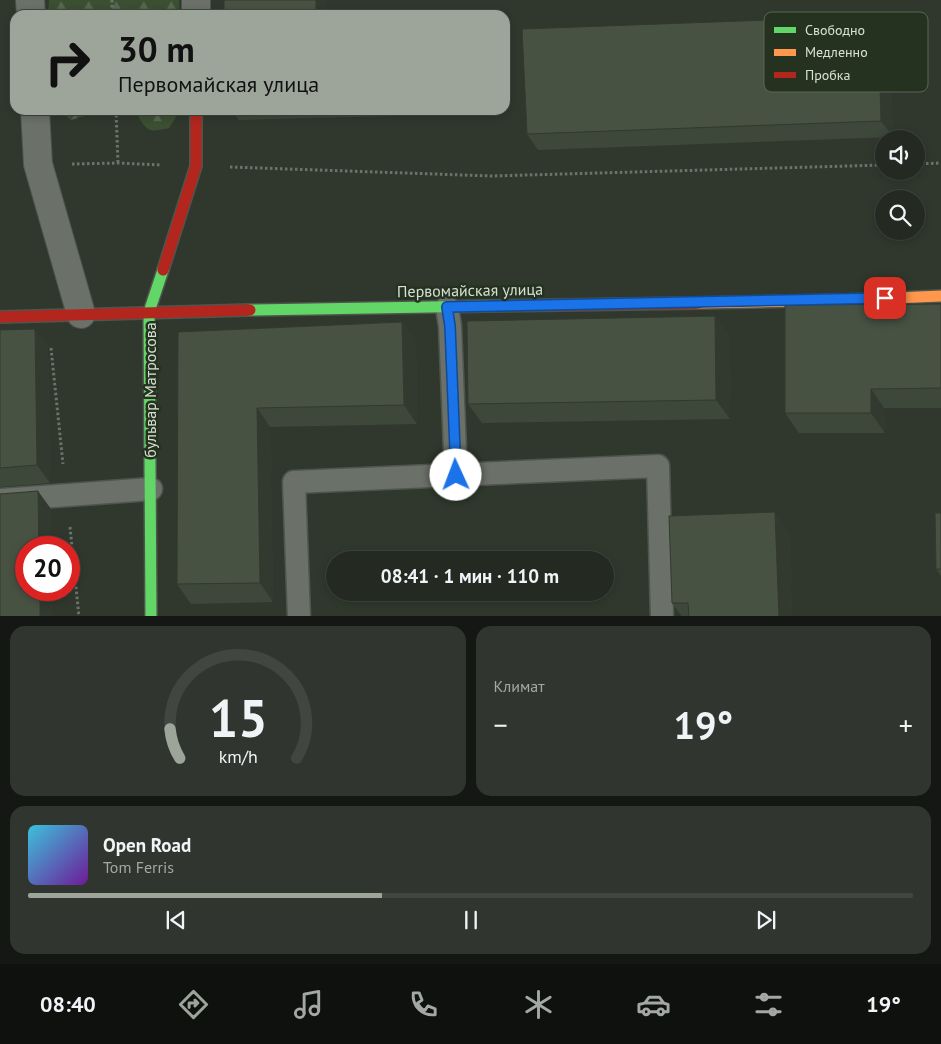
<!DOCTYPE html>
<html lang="ru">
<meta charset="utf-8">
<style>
:root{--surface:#242a22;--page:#30362f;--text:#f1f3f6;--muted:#a3a7a5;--line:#414640;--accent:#9da59a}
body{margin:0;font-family:"PT Sans",sans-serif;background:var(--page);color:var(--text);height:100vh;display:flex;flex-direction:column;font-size:19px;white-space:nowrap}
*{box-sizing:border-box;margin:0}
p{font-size:16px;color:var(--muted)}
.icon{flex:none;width:28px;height:28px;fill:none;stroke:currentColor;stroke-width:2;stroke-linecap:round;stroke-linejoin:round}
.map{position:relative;height:616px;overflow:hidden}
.panel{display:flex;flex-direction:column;gap:10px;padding:10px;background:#141713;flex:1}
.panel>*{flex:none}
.top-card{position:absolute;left:10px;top:10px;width:500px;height:105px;border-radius:15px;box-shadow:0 2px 8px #0003,0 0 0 1px var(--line);background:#9da59a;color:#111;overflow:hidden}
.controls{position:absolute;left:875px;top:130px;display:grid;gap:10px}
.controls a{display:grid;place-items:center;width:50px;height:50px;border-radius:50%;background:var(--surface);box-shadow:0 2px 8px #0003,0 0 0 1px var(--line);font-size:25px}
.speed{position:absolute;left:15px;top:536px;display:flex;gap:10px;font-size:25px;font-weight:700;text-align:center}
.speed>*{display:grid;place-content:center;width:65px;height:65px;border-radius:50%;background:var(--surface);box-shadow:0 2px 8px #0003,0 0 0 1px var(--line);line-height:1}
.speed .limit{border:8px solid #d22;background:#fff;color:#111}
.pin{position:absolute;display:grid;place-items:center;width:42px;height:42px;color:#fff;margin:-21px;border-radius:10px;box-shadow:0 2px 8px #0006}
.me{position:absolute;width:55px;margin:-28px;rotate:358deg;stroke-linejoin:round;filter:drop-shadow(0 0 4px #0008)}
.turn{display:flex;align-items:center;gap:18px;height:105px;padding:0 25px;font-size:22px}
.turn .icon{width:65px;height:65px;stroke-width:2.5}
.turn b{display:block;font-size:35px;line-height:42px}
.big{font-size:38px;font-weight:700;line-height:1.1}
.panel .tile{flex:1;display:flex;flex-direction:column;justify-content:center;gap:8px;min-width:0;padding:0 18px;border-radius:15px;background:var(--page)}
.panel .dial{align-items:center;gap:0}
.dial svg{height:130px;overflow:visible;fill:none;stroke:var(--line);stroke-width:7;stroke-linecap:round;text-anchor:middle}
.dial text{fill:var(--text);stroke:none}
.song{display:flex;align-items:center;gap:15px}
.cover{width:60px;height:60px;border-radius:8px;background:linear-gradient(135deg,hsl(190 70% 55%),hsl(280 70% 35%))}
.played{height:5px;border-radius:2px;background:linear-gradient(90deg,var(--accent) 40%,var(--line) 40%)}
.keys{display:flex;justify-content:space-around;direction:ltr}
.heat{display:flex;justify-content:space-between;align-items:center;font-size:28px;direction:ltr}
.panel .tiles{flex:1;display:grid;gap:10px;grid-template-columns:1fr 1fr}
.tile:last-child{grid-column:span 2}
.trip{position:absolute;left:326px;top:551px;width:288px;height:50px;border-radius:25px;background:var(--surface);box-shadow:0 2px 8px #0003,0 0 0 1px var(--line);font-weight:700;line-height:50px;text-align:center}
.dock{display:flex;height:80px;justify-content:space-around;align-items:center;background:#0e110e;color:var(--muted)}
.dock .icon{width:35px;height:35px}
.dock .current{color:var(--accent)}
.dock b{font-size:22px;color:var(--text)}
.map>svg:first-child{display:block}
</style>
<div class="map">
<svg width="941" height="617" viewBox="0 0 941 617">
<defs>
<pattern id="forest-firs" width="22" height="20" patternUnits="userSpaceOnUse" patternTransform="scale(1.25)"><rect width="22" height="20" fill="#3b4f32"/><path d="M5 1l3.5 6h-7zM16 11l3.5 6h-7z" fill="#57684f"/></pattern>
</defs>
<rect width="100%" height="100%" fill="#30382d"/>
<path fill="url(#forest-firs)" d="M49,0H179L180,15H48Z
M62,110H177L176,117L169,128C150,132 148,133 138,116C116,110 92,113 71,120L65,115Z"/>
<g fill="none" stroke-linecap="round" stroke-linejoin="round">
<g stroke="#4e554c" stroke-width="25">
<path id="lane" d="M447,307L450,326L456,475
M0,500L151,489
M299,617L294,482L658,466L662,617"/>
</g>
<g stroke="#4e554c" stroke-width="30">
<path id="street" d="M30,0L31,15
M196,0V15
M35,110L38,164L81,314"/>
</g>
<g stroke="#4e554c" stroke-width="14">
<path id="fast" d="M250,310L489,306
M151,617L149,312L163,270"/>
</g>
<g stroke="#4e554c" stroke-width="14">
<path id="slow" d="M699,303L848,300L941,296"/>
</g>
<g stroke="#4e554c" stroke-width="14">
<path id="jam" d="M163,270L196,166V110
M489,306L699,303
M0,317L250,310"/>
</g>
<path stroke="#6d736b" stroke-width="3" stroke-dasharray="2.5 2.5" stroke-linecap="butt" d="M112,0V15
M116,110L118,163
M72,164L118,163L161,165
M916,164L941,163
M230,167L492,176L884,165
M51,348L63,464
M70,527L79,617"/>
<use href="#lane" stroke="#6b7068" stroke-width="22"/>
<use href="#street" stroke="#6b7068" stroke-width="28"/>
<use href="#fast" stroke="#63d668" stroke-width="11"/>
<use href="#slow" stroke="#ff974d" stroke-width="11"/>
<use href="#jam" stroke="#b3261e" stroke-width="11"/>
</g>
<path fill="#3d473a" d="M889,33L893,137L538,150L527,134Z
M231,110H477V114L239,120Z
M941,304V408H884L885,433H799L785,413Z
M715,316L729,336L730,419L482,423L468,404Z
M402,322L416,341L417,424L270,427L273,602L191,604L177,584L178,332Z
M35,329L48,348L50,483L0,487V330Z
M941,513V576L936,569Z
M789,532L792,617H682L672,603Z"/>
<path fill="#32392f" d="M316,0H327L328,15L316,14Z
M878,16L889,33L893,137L881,121Z
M715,316L729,336L730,419L716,400Z
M402,322L416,341L417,424L404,405Z
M35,329L48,348L50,483L37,465Z
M871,389L884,408L885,433L871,413Z
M257,408L270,427L273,602L260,583Z
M38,491L51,509V548H39Z
M775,512L789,532L792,617H779Z
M40,590H52L53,617H40Z"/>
<path fill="#475243" stroke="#32392f" d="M224,0H316V14L463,10V15H224Z
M878,16L881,121L527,134L522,29Z
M941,304V388L871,389V413H785V305Z
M715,316L716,400L468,404L467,321Z
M402,322L404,405L257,408L260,583L177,584L178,332Z
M35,329L37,465L0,468V330Z
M38,491L39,548H26V590H40V617H0V494Z
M775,512L779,617H689L688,603H672L669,516Z
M935,513H941V569H936Z"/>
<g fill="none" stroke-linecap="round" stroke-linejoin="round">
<g stroke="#114b97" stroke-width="12">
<path id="route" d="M456,475L450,326L447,307L885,298"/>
</g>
<use href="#route" stroke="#1a73e8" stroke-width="9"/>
</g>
<g text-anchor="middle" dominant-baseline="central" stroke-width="5" stroke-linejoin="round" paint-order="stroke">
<g font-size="16" fill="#d7e0d4" stroke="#25321f">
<text transform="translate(470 290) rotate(-1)">Первомайская улица</text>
<text transform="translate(150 390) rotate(-90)">бульвар Матросова</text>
</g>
</g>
<rect x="764" y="12" width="164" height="80" rx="8" fill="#25321f" stroke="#5a6655" stroke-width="1"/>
<rect x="774" y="27" width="22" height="6" fill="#63d668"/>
<rect x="774" y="49" width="22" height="7" fill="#ff974d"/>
<rect x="774" y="72" width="22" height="6" fill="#b3261e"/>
<g font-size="14" fill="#d7e0d4">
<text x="805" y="35">Свободно</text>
<text x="805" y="57">Медленно</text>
<text x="805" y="80">Пробка</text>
</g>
</svg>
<div class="controls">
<a><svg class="icon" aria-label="sound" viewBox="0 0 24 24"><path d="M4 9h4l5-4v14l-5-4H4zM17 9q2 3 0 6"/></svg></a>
<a><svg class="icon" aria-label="search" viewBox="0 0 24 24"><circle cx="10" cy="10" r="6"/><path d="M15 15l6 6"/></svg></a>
</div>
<div class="speed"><div class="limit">20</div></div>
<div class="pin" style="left:885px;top:298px;background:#d93025"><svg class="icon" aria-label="arrive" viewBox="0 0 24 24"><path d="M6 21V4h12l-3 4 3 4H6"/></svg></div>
<svg class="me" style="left:456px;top:475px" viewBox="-20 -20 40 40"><circle r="19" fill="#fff"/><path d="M0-13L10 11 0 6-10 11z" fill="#1a73e8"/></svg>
<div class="trip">08:41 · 1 мин · 110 m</div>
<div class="top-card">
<div class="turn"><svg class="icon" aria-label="right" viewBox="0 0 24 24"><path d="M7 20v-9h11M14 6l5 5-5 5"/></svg><div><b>30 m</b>Первомайская улица</div></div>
</div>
</div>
<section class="panel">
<div class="tiles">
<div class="tile dial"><svg viewBox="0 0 100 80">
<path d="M14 69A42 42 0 1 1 86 69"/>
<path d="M14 69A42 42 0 0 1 8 51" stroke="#9da59a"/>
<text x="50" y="56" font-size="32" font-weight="700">15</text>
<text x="50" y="72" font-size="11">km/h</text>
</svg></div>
<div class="tile"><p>Климат</p>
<div class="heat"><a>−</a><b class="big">19°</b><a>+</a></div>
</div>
<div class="tile">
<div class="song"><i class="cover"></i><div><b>Open Road</b><p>Tom Ferris</p></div></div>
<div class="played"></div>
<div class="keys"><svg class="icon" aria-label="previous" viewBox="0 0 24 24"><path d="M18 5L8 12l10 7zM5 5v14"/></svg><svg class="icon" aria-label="pause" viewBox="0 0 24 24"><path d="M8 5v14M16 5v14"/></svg><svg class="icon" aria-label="next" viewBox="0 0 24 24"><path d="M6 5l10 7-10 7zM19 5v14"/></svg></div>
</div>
</div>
</section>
<nav class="dock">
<b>08:40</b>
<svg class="icon current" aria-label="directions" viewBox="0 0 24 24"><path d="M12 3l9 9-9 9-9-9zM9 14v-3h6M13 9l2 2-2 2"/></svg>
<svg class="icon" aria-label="music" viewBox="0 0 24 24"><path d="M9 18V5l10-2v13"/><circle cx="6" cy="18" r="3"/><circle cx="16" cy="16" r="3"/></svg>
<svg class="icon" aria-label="phone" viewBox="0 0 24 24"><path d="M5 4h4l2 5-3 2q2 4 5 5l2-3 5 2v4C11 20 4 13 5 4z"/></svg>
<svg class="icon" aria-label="climate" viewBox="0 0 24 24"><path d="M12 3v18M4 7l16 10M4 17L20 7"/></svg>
<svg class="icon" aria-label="car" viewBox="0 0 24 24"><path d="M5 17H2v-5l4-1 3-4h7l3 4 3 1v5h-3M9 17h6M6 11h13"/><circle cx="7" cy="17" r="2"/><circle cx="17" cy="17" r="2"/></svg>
<svg class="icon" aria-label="filters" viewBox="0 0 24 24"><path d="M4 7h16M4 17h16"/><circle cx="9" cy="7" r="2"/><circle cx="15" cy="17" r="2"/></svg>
<b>19°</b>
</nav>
